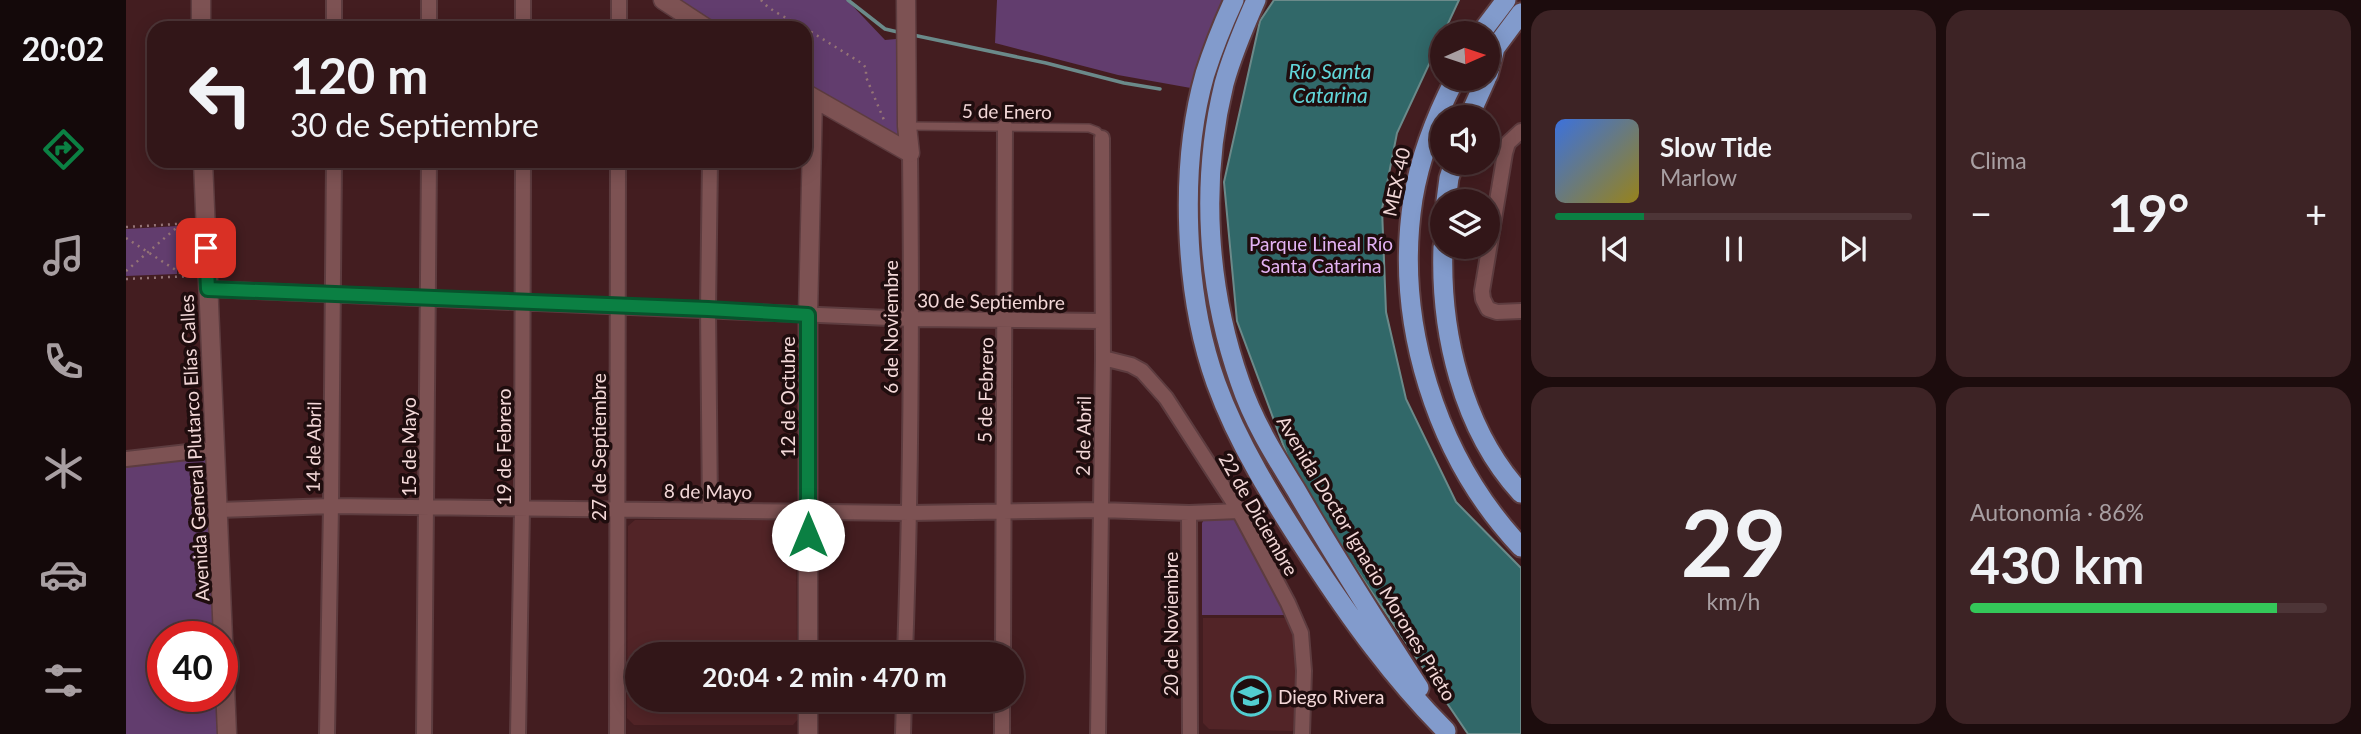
<!DOCTYPE html>
<html lang="es">
<meta charset="utf-8">
<style>
:root{--surface:#321618;--page:#3d2325;--text:#f1f3f6;--muted:#a89fa2;--line:#4d3537;--accent:#0b8043}
body{margin:0;font-family:Lato,sans-serif;background:var(--page);color:var(--text);height:100vh;display:flex;flex-direction:column;font-size:26px;white-space:nowrap}
*{box-sizing:border-box;margin:0}
p{font-size:23px;color:var(--muted)}
.icon{flex:none;width:38px;height:38px;fill:none;stroke:currentColor;stroke-width:2;stroke-linecap:round;stroke-linejoin:round}
.map{position:relative;flex:1;overflow:hidden}
.side{display:flex;flex-direction:column;gap:10px;padding:10px;background:#1c0c0d;width:840px}
.side>*{flex:none}
.top-card{position:absolute;left:21px;top:21px;width:665px;height:147px;border-radius:21px;box-shadow:0 4px 18px #0003,0 0 0 2px var(--line);background:#321618;color:var(--text);overflow:hidden}
.needle{width:46px;rotate:87deg}
.buttons{position:absolute;left:1304px;top:21px;display:grid;gap:14px}
.buttons a{display:grid;place-items:center;width:70px;height:70px;border-radius:50%;background:var(--surface);box-shadow:0 4px 18px #0003,0 0 0 2px var(--line);font-size:35px}
.speed{position:absolute;left:21px;top:621px;display:flex;gap:14px;font-size:35px;font-weight:700;text-align:center}
.speed>*{display:grid;place-content:center;width:91px;height:91px;border-radius:50%;background:var(--surface);box-shadow:0 4px 18px #0003,0 0 0 2px var(--line);line-height:1}
.speed .limit{border:10px solid #d22;background:#fff;color:#111}
.pin{position:absolute;display:grid;place-items:center;width:60px;height:60px;color:#fff;margin:-30px;border-radius:14px;box-shadow:0 4px 10px #0006}
.me{position:absolute;width:77px;margin:-38px;rotate:0deg;stroke-linejoin:round;filter:drop-shadow(0 0 5px #0008)}
.turn{display:flex;align-items:center;gap:24px;height:147px;padding:0 28px;font-size:32px}
.turn .icon{width:91px;height:91px;stroke-width:2.5}
.turn b{display:block;font-size:49px;line-height:60px}
.big{font-size:52px;font-weight:700;line-height:1.1}
.side .widget{flex:1;display:flex;flex-direction:column;justify-content:center;gap:10px;min-width:0;padding:0 24px;border-radius:21px;background:var(--page)}
.side .dial{align-items:center;gap:0}
.dial b{font-size:91px;line-height:1}
.song{display:flex;align-items:center;gap:21px}
.cover{width:84px;height:84px;border-radius:10px;background:linear-gradient(135deg,hsl(220 70% 55%),hsl(50 70% 35%))}
.played{height:7px;border-radius:4px;background:linear-gradient(90deg,var(--accent) 25%,var(--line) 25%)}
.keys{display:flex;justify-content:space-around;direction:ltr}
.heat{display:flex;justify-content:space-between;align-items:center;font-size:38px;direction:ltr}
.charge{height:10px;border-radius:5px;background:linear-gradient(90deg,#34c759 86%,var(--line) 0)}
.side .tiles{flex:1;display:grid;gap:10px;grid-template-columns:repeat(2,1fr)}
.trip{position:absolute;left:499px;top:642px;width:399px;height:70px;border-radius:35px;background:var(--surface);box-shadow:0 4px 18px #0003,0 0 0 2px var(--line);font-weight:700;line-height:70px;text-align:center}
main{display:flex;flex:1;min-height:0}
.tab-bar{display:flex;flex-direction:column;width:126px;justify-content:space-around;align-items:center;background:#14090a;color:var(--muted)}
.tab-bar .icon{width:49px;height:49px}
.tab-bar .active{color:var(--accent)}
.tab-bar b{font-size:32px;color:var(--text)}
.map>svg:first-child{display:block}
</style>
<main>
<nav class="tab-bar">
<b>20:02</b>
<svg class="icon active" aria-label="directions" viewBox="0 0 24 24"><path d="M12 3l9 9-9 9-9-9zM9 14v-3h6M13 9l2 2-2 2"/></svg>
<svg class="icon" aria-label="music" viewBox="0 0 24 24"><path d="M9 18V5l10-2v13"/><circle cx="6" cy="18" r="3"/><circle cx="16" cy="16" r="3"/></svg>
<svg class="icon" aria-label="phone" viewBox="0 0 24 24"><path d="M5 4h4l2 5-3 2q2 4 5 5l2-3 5 2v4C11 20 4 13 5 4z"/></svg>
<svg class="icon" aria-label="climate" viewBox="0 0 24 24"><path d="M12 3v18M4 7l16 10M4 17L20 7"/></svg>
<svg class="icon" aria-label="car" viewBox="0 0 24 24"><path d="M5 17H2v-5l4-1 3-4h7l3 4 3 1v5h-3M9 17h6M6 11h13"/><circle cx="7" cy="17" r="2"/><circle cx="17" cy="17" r="2"/></svg>
<svg class="icon" aria-label="filters" viewBox="0 0 24 24"><path d="M4 7h16M4 17h16"/><circle cx="9" cy="7" r="2"/><circle cx="15" cy="17" r="2"/></svg>
</nav>
<div class="map">
<svg width="1395" height="734" viewBox="0 0 1395 734">
<rect width="100%" height="100%" fill="#431d20"/>
<path fill="#522427" d="M509,520H666L670,526L671,654H511V700H672V719L667,725H508L501,718L502,526Z
M1077,618H1167L1171,632L1172,727L1166,731L1083,729L1077,723Z"/>
<path fill="#623d6e" d="M537,0H721L759,40L781,38L784,153L679,93V28H580Z
M871,0H1110L1076,90L992,75L869,43Z
M52,226L51,274L0,276V229Z
M85,457L91,637H37V696L93,697L94,734H0V465Z
M1079,518H1106L1110,522L1167,615H1076V523Z"/>
<path fill="#316869" stroke="#6b8a8a" stroke-width="2" d="M1148,0H1333L1271,133L1256,209L1260,312L1280,399L1330,502L1395,568V734H1342L1171,482L1111,321L1098,182L1134,21Z"/>
<g fill="none" stroke-linecap="round" stroke-linejoin="round">
<path stroke="#6b8a8a" stroke-width="3.5" d="M722,0L759,29L776,33
M787,35L920,63L998,83L1034,89"/>
<g stroke="#5d3c3f" stroke-width="10">
<path id="service" d="M781,126L963,128L971,131L976,137"/>
</g>
<g stroke="#5d3c3f" stroke-width="18">
<path id="minor" d="M303,0V28
M397,0V28
M208,28V0
M493,28V0
M1395,131L1382,143L1379,153L1356,291L1357,299L1362,309L1371,312L1395,311
M82,289L786,319L976,321
M977,358L1005,365L1016,371L1040,398L1113,511L1162,603L1175,633L1178,671L1176,734
M0,459L88,449
M92,510L205,506L784,513L974,510L1063,513L1113,511
M584,510L582,309L584,161
M1063,513L1064,734
M779,654C785,487 786,321 784,153
M877,654L879,126
M201,734L205,506L208,161
M298,734L303,161
M392,734L396,509L397,161
M491,734L492,161
M777,734L778,700
M876,734V700
M972,734L977,358L976,138"/>
</g>
<g stroke="#5d3c3f" stroke-width="21">
<path id="tertiary" d="M537,0L580,28
M780,0L781,126L784,153
M75,28V0
M679,93L784,153
M77,161L101,734
M682,654V315L687,98
M682,734V700"/>
</g>
<g stroke="#5d3c3f" stroke-width="23">
<path id="trunk" d="M1108,0C1097,24 1087,49 1079,74C1053,165 1058,294 1090,383C1112,444 1148,501 1183,555C1224,618 1267,678 1320,731
M1130,0C1118,27 1106,55 1098,84C1074,182 1081,288 1114,382C1127,421 1149,456 1170,490C1209,558 1251,623 1293,688
M1355,33L1380,0
M1362,75L1369,48L1395,13
M1329,79C1310,116 1294,157 1287,199C1268,322 1310,457 1395,547
M1343,117L1360,79
M1320,201L1323,178L1328,163
M1317,247C1314,331 1336,429 1395,493"/>
</g>
<path stroke="#957476" stroke-width="2.5" stroke-dasharray="2 5" stroke-linecap="butt" d="M635,0C643,11 666,20 678,28
M679,28L737,64L740,68V77L758,120
M0,227L67,223
M0,238L59,276
M0,271L55,224
M0,279L67,276"/>
<use href="#service" stroke="#7d5253" stroke-width="7"/>
<use href="#minor" stroke="#7d5253" stroke-width="14"/>
<use href="#tertiary" stroke="#7d5253" stroke-width="18"/>
<use href="#trunk" stroke="#829bcc" stroke-width="19"/>
</g>
<g fill="none" stroke-linecap="round" stroke-linejoin="round">
<g stroke="#07532c" stroke-width="18">
<path id="route" d="M80,248L82,289L582,309L682,315V535"/>
</g>
<use href="#route" stroke="#0b8043" stroke-width="12"/>
</g>
<defs>
<g id="school-ring" transform="scale(2.0125)"><circle r="9.5" fill="#1f0d0e" stroke="#52cdd0" stroke-width="1.5"/><path d="M0-5L7-2L0 1L-7-2ZM-4 1L0 2.5L4 1V4Q0 6-4 4Z" fill="#52cdd0"/></g>
</defs>
<g fill-rule="evenodd">
<use href="#school-ring" x="1125" y="696"/>
</g>
<g text-anchor="middle" dominant-baseline="central" stroke-width="7" stroke-linejoin="round" paint-order="stroke">
<g font-size="19" fill="#f3d8d8" stroke="#1f0d0e">
<text transform="translate(881 111) rotate(1)">5 de Enero</text>
<text transform="translate(1270 182) rotate(-78)">MEX-40</text>
<text transform="translate(865 301) rotate(1)">30 de Septiembre</text>
<text transform="translate(764 327) rotate(-90)">6 de Noviembre</text>
<text transform="translate(859 390) rotate(-89)">5 de Febrero</text>
<text transform="translate(661 397) rotate(-90)">12 de Octubre</text>
<text transform="translate(957 436) rotate(-89)">2 de Abril</text>
<text transform="translate(187 447) rotate(-89)">14 de Abril</text>
<text transform="translate(282 447) rotate(-90)">15 de Mayo</text>
<text transform="translate(377 447) rotate(-90)">19 de Febrero</text>
<text transform="translate(472 447) rotate(-90)">27 de Septiembre</text>
<text transform="translate(68 448) rotate(-93)">Avenida General Plutarco Elías Calles</text>
<text transform="translate(582 491) rotate(1)">8 de Mayo</text>
<text transform="translate(1133 514) rotate(60)">22 de Diciembre</text>
<text transform="translate(1241 558) rotate(59)">Avenida Doctor Ignacio Morones Prieto</text>
<text transform="translate(1044 624) rotate(-90)">20 de Noviembre</text>
</g>
<g font-size="19" fill="#e4b3f4" stroke="#1f0d0e">
<text x="1195" y="243">Parque Lineal Río<tspan x="1195" dy="22">Santa Catarina</tspan></text>
</g>
<g font-size="19" fill="#f3d8d8" stroke="#1f0d0e" text-anchor="start">
<text x="1152" y="696">Diego Rivera</text>
</g>
<g font-size="21" font-style="italic" fill="#61d5d8" stroke="#1f0d0e">
<text x="1204" y="70">Río Santa<tspan x="1204" dy="24">Catarina</tspan></text>
</g>
</g>
</svg>
<div class="buttons">
<a><svg class="needle" viewBox="-14 -14 28 28"><path d="M0-13l5 13h-10z" fill="#e53935"/><path d="M0 13l5-13h-10z" fill="#a89fa2"/></svg></a>
<a><svg class="icon" aria-label="sound" viewBox="0 0 24 24"><path d="M4 9h4l5-4v14l-5-4H4zM17 9q2 3 0 6"/></svg></a>
<a><svg class="icon" aria-label="layers" viewBox="0 0 24 24"><path d="M12 4l9 5-9 5-9-5zM3 14l9 5 9-5"/></svg></a>
</div>
<div class="speed"><div class="limit">40</div></div>
<div class="pin" style="left:80px;top:248px;background:#d93025"><svg class="icon" aria-label="arrive" viewBox="0 0 24 24"><path d="M6 21V4h12l-3 4 3 4H6"/></svg></div>
<svg class="me" style="left:682px;top:535px" viewBox="-20 -20 40 40"><circle r="19" fill="#fff"/><path d="M0-13L10 11 0 6-10 11z" fill="#0b8043"/></svg>
<div class="trip">20:04 · 2 min · 470 m</div>
<div class="top-card">
<div class="turn"><svg class="icon" aria-label="left" viewBox="0 0 24 24"><path d="M17 20v-9H6M10 6l-5 5 5 5"/></svg><div><b>120 m</b>30 de Septiembre</div></div>
</div>
</div>
<section class="side">
<div class="tiles">
<div class="widget">
<div class="song"><i class="cover"></i><div><b>Slow Tide</b><p>Marlow</p></div></div>
<div class="played"></div>
<div class="keys"><svg class="icon" aria-label="previous" viewBox="0 0 24 24"><path d="M18 5L8 12l10 7zM5 5v14"/></svg><svg class="icon" aria-label="pause" viewBox="0 0 24 24"><path d="M8 5v14M16 5v14"/></svg><svg class="icon" aria-label="next" viewBox="0 0 24 24"><path d="M6 5l10 7-10 7zM19 5v14"/></svg></div>
</div>
<div class="widget"><p>Clima</p>
<div class="heat"><a>−</a><b class="big">19°</b><a>+</a></div>
</div>
<div class="widget dial"><b>29</b><p>km/h</p></div>
<div class="widget"><p>Autonomía · 86%</p><b class="big">430 km</b><div class="charge"></div></div>
</div>
</section>
</main>
